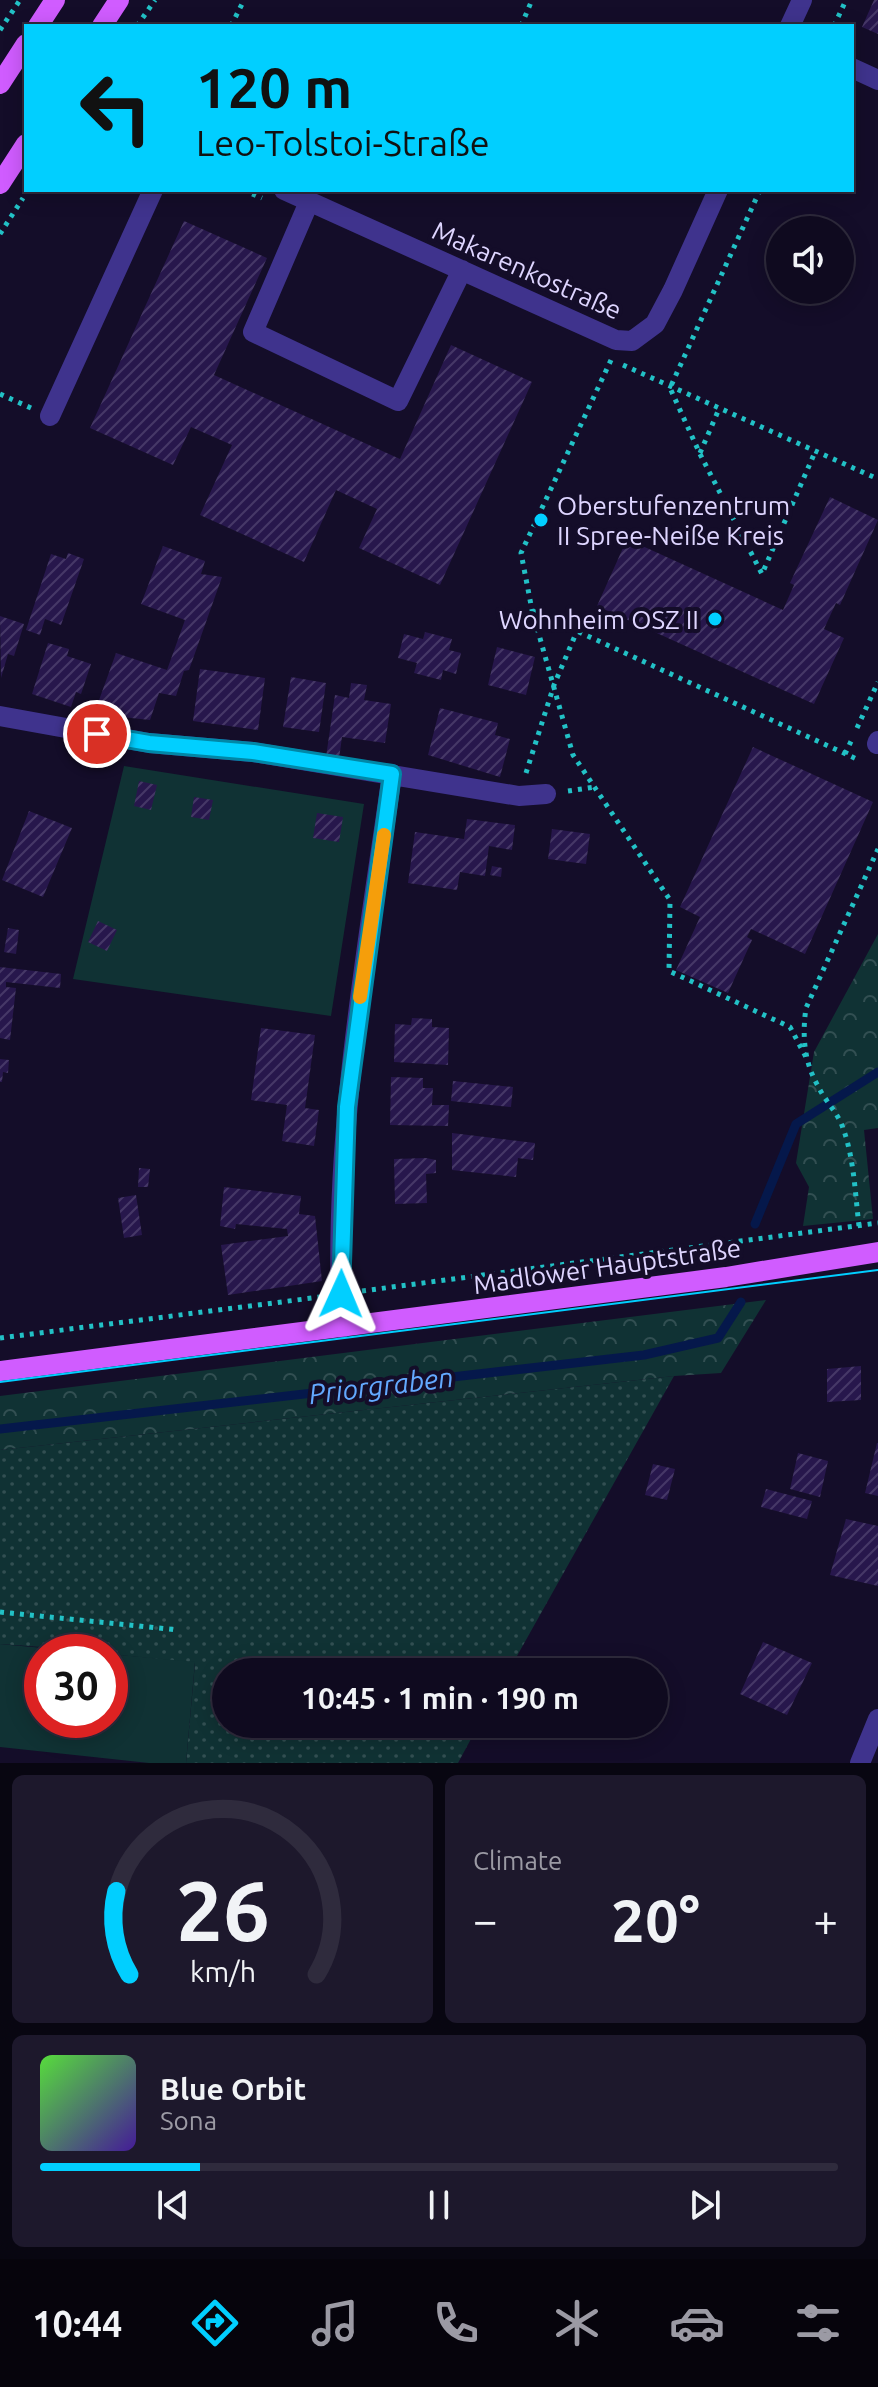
<!DOCTYPE html>
<meta charset="utf-8">
<style>
:root{--surface:#0f0a1f;--page:#1d182c;--text:#f1f3f6;--muted:#9b9aa4;--line:#2f2b3d;--accent:#01cfff}
body{margin:0;font-family:Ubuntu,sans-serif;background:var(--page);color:var(--text);height:100vh;display:flex;flex-direction:column;font-size:30px;white-space:nowrap}
*{box-sizing:border-box;margin:0}
p{font-size:26px;color:var(--muted)}
.icon{flex:none;width:44px;height:44px;fill:none;stroke:currentColor;stroke-width:2;stroke-linecap:round;stroke-linejoin:round}
.map{position:relative;height:1763px;overflow:hidden}
.details{display:flex;flex-direction:column;gap:12px;padding:12px;background:#080611;flex:1}
.details>*{flex:none}
.banner{position:absolute;left:24px;top:24px;width:830px;height:168px;border-radius:0px;box-shadow:0 4px 20px #0003,0 0 0 2px var(--line);background:#01cfff;color:#111;overflow:hidden}
.controls{position:absolute;left:766px;top:216px;display:grid;gap:16px}
.controls a{display:grid;place-items:center;width:88px;height:88px;border-radius:50%;background:var(--surface);box-shadow:0 4px 20px #0003,0 0 0 2px var(--line);font-size:40px}
.speed{position:absolute;left:24px;top:1634px;display:flex;gap:16px;font-size:40px;font-weight:700;text-align:center}
.speed>*{display:grid;place-content:center;width:104px;height:104px;border-radius:50%;background:var(--surface);box-shadow:0 4px 20px #0003,0 0 0 2px var(--line);line-height:1}
.speed .limit{border:12px solid #d22;background:#fff;color:#111}
.pin{position:absolute;display:grid;place-items:center;width:68px;height:68px;color:#fff;margin:-34px;border:4px solid #fff;border-radius:50%;box-shadow:0 2px 8px #0007}
.me{position:absolute;width:88px;margin:-44px;rotate:1deg;stroke-linejoin:round;filter:drop-shadow(0 0 6px #0008)}
.turn{display:flex;align-items:center;gap:28px;height:168px;padding:0 40px;font-size:36px}
.turn .icon{width:104px;height:104px;stroke-width:2.5}
.turn b{display:block;font-size:56px;line-height:68px}
.big{font-size:60px;font-weight:600;line-height:1.1}
.details .card{flex:1;display:flex;flex-direction:column;justify-content:center;gap:12px;min-width:0;padding:0 28px;border-radius:12px;background:var(--page)}
.details .dial{align-items:center;gap:0}
.dial svg{height:208px;overflow:visible;fill:none;stroke:var(--line);stroke-width:7;stroke-linecap:round;text-anchor:middle}
.dial text{fill:var(--text);stroke:none}
.song{display:flex;align-items:center;gap:24px}
.cover{width:96px;height:96px;border-radius:12px;background:linear-gradient(135deg,hsl(110 70% 55%),hsl(260 70% 35%))}
.played{height:8px;border-radius:4px;background:linear-gradient(90deg,var(--accent) 20%,var(--line) 20%)}
.keys{display:flex;justify-content:space-around;direction:ltr}
.heat{display:flex;justify-content:space-between;align-items:center;font-size:44px;direction:ltr}
.details .tiles{flex:1;display:grid;gap:12px;grid-template-columns:1fr 1fr}
.card:last-child{grid-column:span 2}
.trip{position:absolute;left:212px;top:1658px;width:456px;height:80px;border-radius:40px;background:var(--surface);box-shadow:0 4px 20px #0003,0 0 0 2px var(--line);font-weight:600;line-height:80px;text-align:center}
.menu{display:flex;height:128px;justify-content:space-around;align-items:center;background:#06040c;color:var(--muted)}
.menu .icon{width:56px;height:56px}
.menu .selected{color:var(--accent)}
.menu b{font-size:36px;color:var(--text)}
.map>svg:first-child{display:block}
</style>
<div class="map">
<svg width="878" height="1763" viewBox="0 0 878 1763">
<defs>
<pattern id="grass-dots" width="8" height="8" patternUnits="userSpaceOnUse" patternTransform="scale(2)"><rect width="8" height="8" fill="#103234"/><path d="M2 2h.1M6 6h.1" fill="none" stroke="#324f52" stroke-width="1.8" stroke-linecap="round"/></pattern>
<pattern id="forest-crowns" width="20" height="18" patternUnits="userSpaceOnUse" patternTransform="scale(2)"><rect width="20" height="18" fill="#103234"/><path d="M2 6a3 3 0 1 1 6 0M12 15a3 3 0 1 1 6 0" fill="none" stroke="#324f52"/></pattern>
<pattern id="building-hatch" width="6" height="6" patternUnits="userSpaceOnUse" patternTransform="scale(2)"><rect width="6" height="6" fill="#27174c"/><path d="M-1 1l2-2M0 6l6-6M5 7l2-2" fill="none" stroke="#463867"/></pattern>
</defs>
<rect width="100%" height="100%" fill="#140d29"/>
<path fill="url(#grass-dots)" d="M674,1376L508,1672H226V1724H479L458,1763H186L195,1663L110,1654V1652L0,1644V1450Z"/>
<path fill="url(#forest-crowns)" d="M878,934V1128L864,1130L873,1219L803,1226L809,1187L796,1163L814,1052Z
M766,1300L721,1373L674,1376L0,1450V1396Z"/>
<path fill="#103234" d="M124,766L364,804L331,1016L73,979Z
M0,1644L87,1652H42V1720H110V1654L195,1662L186,1763H149L0,1747Z"/>
<g fill="none" stroke-linecap="round" stroke-linejoin="round">
<path stroke="#05184b" stroke-width="9" d="M755,1224L796,1124L878,1072
M0,1429L644,1355L718,1338L741,1302"/>
</g>
<path fill="url(#building-hatch)" d="M874,0H878V34L862,27Z
M184,221L267,258L214,375L400,459L451,345L532,382L440,585L359,548L377,509L336,490L304,562L200,515L232,445L191,427L173,465L90,428Z
M830,497L878,520L840,605L836,603L824,629L844,638L814,704L597,606L627,539L783,610L794,585L790,583Z
M163,546L205,561L201,574L222,577L189,670L184,671L176,696L159,693L150,720L94,714L116,653L167,670L185,620L141,604Z
M68,553L84,559L61,625L45,619L40,635L26,630L51,554L66,559Z
M0,616L24,624L14,656L8,654L1,678Z
M425,632L452,639L449,650L461,653L456,674L443,670L441,680L414,673L417,663L398,658L404,634L423,639Z
M48,643L69,649L67,656L91,664L81,694L76,692L71,707L32,694Z
M497,647L535,657L526,695L488,685Z
M200,669L265,678L258,730L193,721Z
M291,677L326,683L319,732L283,727Z
M351,683L367,685L364,700L391,704L385,743L342,737L339,759L326,757L335,695L349,698Z
M440,708L498,723L495,735L510,739L500,777L428,755Z
M753,747L873,802L805,954L751,929L747,937L752,940L728,993L676,970L700,917L680,907Z
M139,781L157,785L151,810L134,806Z
M194,797L213,800L209,820L191,817Z
M29,811L72,828L43,897L2,880Z
M317,813L343,817L339,842L313,838Z
M467,819L515,825L512,850L489,846L485,876L460,872L457,890L408,883L415,832L464,839Z
M552,829L590,834L586,864L548,859Z
M492,866L502,868L501,877L490,875Z
M98,921L117,930L107,951L88,942Z
M8,928L19,930L16,954L4,952Z
M0,967L61,974L60,988L6,982V987L16,988L10,1040L0,1038Z
M412,1018L432,1019V1027L449,1028L448,1065L394,1062L395,1024L411,1025Z
M261,1028L315,1035L305,1108L319,1110L314,1146L282,1141L287,1105L251,1100Z
M0,1059L9,1060L8,1073L3,1072L2,1082H0Z
M391,1077L423,1078V1088H433L432,1105H449L448,1126L390,1125Z
M453,1081L513,1087L511,1107L451,1101Z
M452,1133L535,1143L533,1160L518,1158L516,1177L452,1170Z
M426,1158L436,1160V1173L426,1174L427,1203L395,1204L394,1159Z
M139,1168L150,1169L148,1187H138Z
M224,1187L301,1196L299,1214L315,1216L322,1281L228,1295L221,1245L288,1236L287,1229L236,1224L235,1229L220,1226Z
M136,1195L142,1235L124,1238L118,1198Z
M861,1366V1400L827,1402V1369Z
M877,1443H878V1496L865,1493Z
M798,1453L828,1461L820,1497L790,1489Z
M653,1464L675,1469L667,1500L645,1495Z
M766,1489L812,1501L807,1519L761,1507Z
M846,1519L878,1526V1586L830,1575Z
M763,1642L812,1663L787,1715L740,1694Z"/>
<g fill="none" stroke-linecap="round" stroke-linejoin="round">
<path stroke="#22c1c6" stroke-width="5" stroke-dasharray="4 6" stroke-linecap="butt" d="M137,26L155,0
M231,26L244,0
M521,26L532,0
M834,26L846,0
M0,30L20,0
M243,190L262,198
M760,190L670,388L700,454L762,574L815,452
M0,234L23,198
M611,360L521,553L532,610L573,755L670,900L669,971L790,1027L807,1059
M623,365L878,479
M0,394L31,408
M700,453L719,409
M533,611L859,760
M857,728L878,682
M845,754L853,737
M526,773L554,685L577,631
M568,791L595,787
M859,1226C855,1193 854,1154 841,1123C835,1110 824,1099 818,1086C804,1062 802,1035 806,1008L878,849
M362,1291L878,1223
M0,1338L320,1297
M0,1612L179,1630"/>
<path stroke="#3f338d" stroke-width="20" d="M790,26L802,0
M852,68L878,80
M284,190L616,340L632,341L655,324L673,290L718,190
M309,202L253,332L398,401L462,270
M50,416L153,190
M0,716L149,743L253,752L519,796L546,794
M877,744L878,741
M342,1328C332,1142 366,958 392,774
M860,1763L878,1719"/>
<path stroke="#d05cff" stroke-width="20" d="M38,26L55,0
M102,26L119,0
M0,84L26,44
M0,184L26,144
M0,1371L726,1277L878,1252"/>
<path stroke="#01cfff" stroke-width="2" d="M0,1382L878,1270"/>
</g>
<g fill="none" stroke-linecap="round" stroke-linejoin="round">
<g stroke="#0187a6" stroke-width="20">
<path id="route" d="M97,734L149,743L253,752L392,774L347,1107L341,1294"/>
</g>
<use href="#route" stroke="#01cfff" stroke-width="14"/>
<path stroke="#f59e0b" stroke-width="14" d="M360,997L384,835"/>
</g>
<g fill="#01cfff" stroke="#140d29" stroke-width="3">
<circle cx="541" cy="520" r="8"/>
<circle cx="715" cy="619" r="8"/>
</g>
<g text-anchor="middle" dominant-baseline="central" stroke-width="8" stroke-linejoin="round" paint-order="stroke">
<g font-size="26" fill="#ded5ff" stroke="#140d29">
<text transform="translate(527 270) rotate(24)">Makarenkostraße</text>
<text transform="translate(607 1266) rotate(-8)">Madlower Hauptstraße</text>
</g>
<g font-size="26" fill="#ded5ff" stroke="#140d29" text-anchor="start">
<text x="557" y="505">Oberstufenzentrum<tspan x="557" dy="30">II Spree-Neiße Kreis</tspan></text>
<text x="699" y="619" text-anchor="end">Wohnheim OSZ II</text>
</g>
<g font-size="28" font-style="italic" fill="#63a9ff" stroke="#140d29">
<text transform="translate(381 1385) rotate(-7)">Priorgraben</text>
</g>
</g>
</svg>
<div class="controls">
<a><svg class="icon" aria-label="sound" viewBox="0 0 24 24"><path d="M4 9h4l5-4v14l-5-4H4zM17 9q2 3 0 6"/></svg></a>
</div>
<div class="speed"><div class="limit">30</div></div>
<div class="pin" style="left:97px;top:734px;background:#d93025"><svg class="icon" aria-label="arrive" viewBox="0 0 24 24"><path d="M6 21V4h12l-3 4 3 4H6"/></svg></div>
<svg class="me" style="left:341px;top:1294px" viewBox="-20 -20 40 40"><path d="M0-17L14 15 0 8-14 15z" fill="#01cfff" stroke="#fff" stroke-width="4"/></svg>
<div class="trip">10:45 · 1 min · 190 m</div>
<div class="banner">
<div class="turn"><svg class="icon" aria-label="left" viewBox="0 0 24 24"><path d="M17 20v-9H6M10 6l-5 5 5 5"/></svg><div><b>120 m</b>Leo-Tolstoi-Straße</div></div>
</div>
</div>
<section class="details">
<div class="tiles">
<div class="card dial"><svg viewBox="0 0 100 80">
<path d="M14 69A42 42 0 1 1 86 69"/>
<path d="M14 69A42 42 0 0 1 9 37" stroke="#01cfff"/>
<text x="50" y="56" font-size="32" font-weight="700">26</text>
<text x="50" y="72" font-size="11">km/h</text>
</svg></div>
<div class="card"><p>Climate</p>
<div class="heat"><a>−</a><b class="big">20°</b><a>+</a></div>
</div>
<div class="card">
<div class="song"><i class="cover"></i><div><b>Blue Orbit</b><p>Sona</p></div></div>
<div class="played"></div>
<div class="keys"><svg class="icon" aria-label="previous" viewBox="0 0 24 24"><path d="M18 5L8 12l10 7zM5 5v14"/></svg><svg class="icon" aria-label="pause" viewBox="0 0 24 24"><path d="M8 5v14M16 5v14"/></svg><svg class="icon" aria-label="next" viewBox="0 0 24 24"><path d="M6 5l10 7-10 7zM19 5v14"/></svg></div>
</div>
</div>
</section>
<nav class="menu">
<b>10:44</b>
<svg class="icon selected" aria-label="directions" viewBox="0 0 24 24"><path d="M12 3l9 9-9 9-9-9zM9 14v-3h6M13 9l2 2-2 2"/></svg>
<svg class="icon" aria-label="music" viewBox="0 0 24 24"><path d="M9 18V5l10-2v13"/><circle cx="6" cy="18" r="3"/><circle cx="16" cy="16" r="3"/></svg>
<svg class="icon" aria-label="phone" viewBox="0 0 24 24"><path d="M5 4h4l2 5-3 2q2 4 5 5l2-3 5 2v4C11 20 4 13 5 4z"/></svg>
<svg class="icon" aria-label="climate" viewBox="0 0 24 24"><path d="M12 3v18M4 7l16 10M4 17L20 7"/></svg>
<svg class="icon" aria-label="car" viewBox="0 0 24 24"><path d="M5 17H2v-5l4-1 3-4h7l3 4 3 1v5h-3M9 17h6M6 11h13"/><circle cx="7" cy="17" r="2"/><circle cx="17" cy="17" r="2"/></svg>
<svg class="icon" aria-label="filters" viewBox="0 0 24 24"><path d="M4 7h16M4 17h16"/><circle cx="9" cy="7" r="2"/><circle cx="15" cy="17" r="2"/></svg>
</nav>
